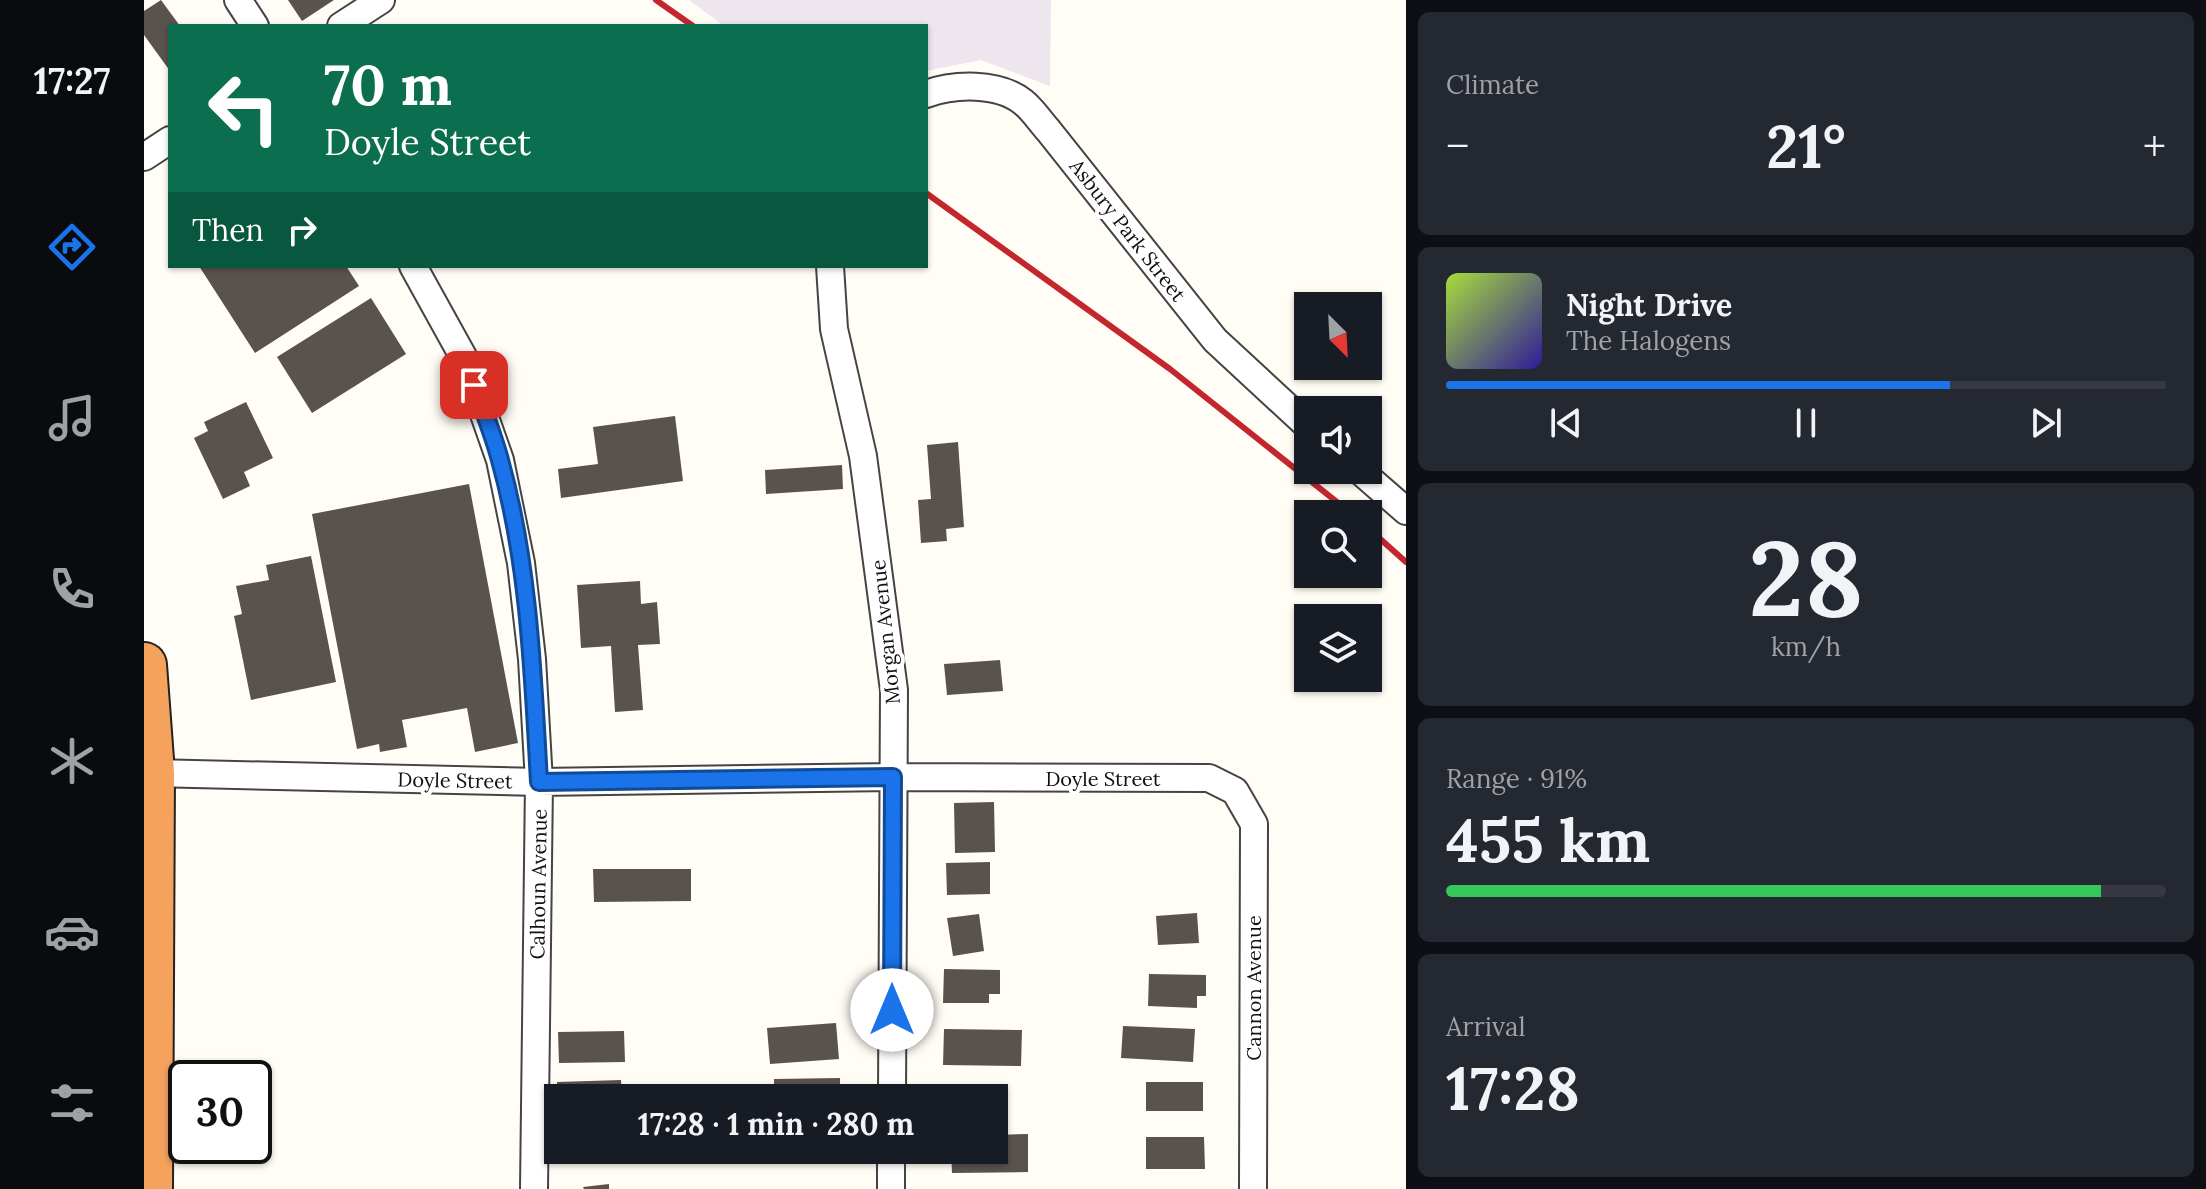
<!DOCTYPE html>
<meta charset="utf-8">
<style>
:root{--surface:#171b24;--page:#242831;--text:#f1f3f6;--muted:#9ea1a6;--line:#363941;--accent:#1a73e8}
body{margin:0;font-family:Lora,serif;background:var(--page);color:var(--text);height:100vh;display:flex;flex-direction:column;font-size:30px;white-space:nowrap}
*{box-sizing:border-box;margin:0}
p{font-size:26px;color:var(--muted)}
.icon{flex:none;width:44px;height:44px;fill:none;stroke:currentColor;stroke-width:2;stroke-linecap:round;stroke-linejoin:round}
.map{position:relative;flex:1;overflow:hidden}
.drawer{display:flex;flex-direction:column;gap:12px;padding:12px;background:#0d0f14;width:800px}
.drawer>*{flex:none}
.hud{position:absolute;left:24px;top:24px;width:760px;height:244px;border-radius:0px;box-shadow:0 2px 6px #0004;background:#0b6e4f;color:#fff;overflow:hidden}
.needle{width:52px;rotate:156deg}
.fabs{position:absolute;left:1150px;top:292px;display:grid;gap:16px}
.fabs a{display:grid;place-items:center;width:88px;height:88px;border-radius:0px;background:var(--surface);box-shadow:0 2px 6px #0004;font-size:40px}
.speed{position:absolute;left:24px;top:1060px;display:flex;gap:16px;font-size:40px;font-weight:700;text-align:center}
.speed>*{display:grid;place-content:center;width:104px;height:104px;border-radius:50%;background:var(--surface);box-shadow:0 2px 6px #0004;line-height:1}
.speed .limit{border:4px solid #111;border-radius:12px;background:#fff;color:#111}
.pin{position:absolute;display:grid;place-items:center;width:68px;height:68px;color:#fff;margin:-34px;border-radius:16px;box-shadow:0 4px 12px #0006}
.me{position:absolute;width:88px;margin:-44px;rotate:0deg;stroke-linejoin:round;filter:drop-shadow(0 0 6px #0008)}
.turn{display:flex;align-items:center;gap:28px;height:168px;padding:0 24px;font-size:36px}
.turn .icon{width:104px;height:104px;stroke-width:2.5}
.turn b{display:block;font-size:56px;line-height:68px}
.then{display:flex;align-items:center;height:76px;padding:0 24px;background:#0003;gap:16px;font-size:30px}
.big{font-size:60px;font-weight:800;line-height:1.1}
.drawer .card{flex:1;display:flex;flex-direction:column;justify-content:center;gap:12px;min-width:0;padding:0 28px;border-radius:12px;background:var(--page)}
.drawer .dial{align-items:center;gap:0}
.dial b{font-size:104px;line-height:1}
.song{display:flex;align-items:center;gap:24px}
.cover{width:96px;height:96px;border-radius:12px;background:linear-gradient(135deg,hsl(80 70% 55%),hsl(250 70% 35%))}
.played{height:8px;border-radius:4px;background:linear-gradient(90deg,var(--accent) 70%,var(--line) 70%)}
.keys{display:flex;justify-content:space-around;direction:ltr}
.heat{display:flex;justify-content:space-between;align-items:center;font-size:44px;direction:ltr}
.charge{height:12px;border-radius:6px;background:linear-gradient(90deg,#34c759 91%,var(--line) 0)}
.trip{position:absolute;left:400px;top:1084px;width:464px;height:80px;border-radius:0px;background:var(--surface);box-shadow:0 2px 6px #0004;font-weight:800;line-height:80px;text-align:center}
main{display:flex;flex:1;min-height:0}
.dock{display:flex;flex-direction:column;width:144px;justify-content:space-around;align-items:center;background:#090b0e;color:var(--muted)}
.dock .icon{width:56px;height:56px}
.dock .active{color:var(--accent)}
.dock b{font-size:36px;color:var(--text)}
.map>svg:first-child{display:block}
</style>
<main>
<nav class="dock">
<b>17:27</b>
<svg class="icon active" aria-label="directions" viewBox="0 0 24 24"><path d="M12 3l9 9-9 9-9-9zM9 14v-3h6M13 9l2 2-2 2"/></svg>
<svg class="icon" aria-label="music" viewBox="0 0 24 24"><path d="M9 18V5l10-2v13"/><circle cx="6" cy="18" r="3"/><circle cx="16" cy="16" r="3"/></svg>
<svg class="icon" aria-label="phone" viewBox="0 0 24 24"><path d="M5 4h4l2 5-3 2q2 4 5 5l2-3 5 2v4C11 20 4 13 5 4z"/></svg>
<svg class="icon" aria-label="climate" viewBox="0 0 24 24"><path d="M12 3v18M4 7l16 10M4 17L20 7"/></svg>
<svg class="icon" aria-label="car" viewBox="0 0 24 24"><path d="M5 17H2v-5l4-1 3-4h7l3 4 3 1v5h-3M9 17h6M6 11h13"/><circle cx="7" cy="17" r="2"/><circle cx="17" cy="17" r="2"/></svg>
<svg class="icon" aria-label="filters" viewBox="0 0 24 24"><path d="M4 7h16M4 17h16"/><circle cx="9" cy="7" r="2"/><circle cx="15" cy="17" r="2"/></svg>
</nav>
<div class="map">
<svg width="1262" height="1189" viewBox="0 0 1262 1189">
<rect width="100%" height="100%" fill="#fffdf5"/>
<path fill="#eee6ef" d="M545,0H907L906,86L837,60L782,71V26H580Z"/>
<path fill="#5a524d" d="M17,0L36,26H26V71L0,35V11Z
M144,0H190L158,21Z
M55,266H202L215,286L111,353Z
M227,298L262,354L168,413L133,357Z
M102,402L129,458L100,472L106,486L79,499L50,438L64,431L60,422Z
M531,416L539,481L417,498L414,469L454,464L449,427Z
M814,442L820,527L802,529L803,541L777,543L774,500L787,499L783,445Z
M698,465L699,489L622,494L621,470Z
M325,484L374,743L331,752L323,708L258,720L263,747L236,752L235,744L213,749L168,514Z
M167,556L192,682L107,700L90,616L98,614L92,586L125,580L122,565Z
M496,581L497,604L513,602L516,644L494,645L499,710L471,712L467,646L437,648L433,585Z
M856,660L859,691L803,695L800,664Z
M850,802L851,852L811,853L810,803Z
M846,862V894L803,895L802,863Z
M449,869H547V901L450,902Z
M1053,913L1055,943L1014,945L1012,916Z
M835,914L840,951L809,956L803,918Z
M800,969L856,970V994H845V1003H799Z
M1005,974L1062,975V996H1053V1008L1004,1006Z
M692,1023L695,1059L626,1064L623,1028Z
M979,1026L1051,1029L1049,1062L977,1058Z
M800,1029L878,1030L877,1066L799,1065Z
M480,1031L481,1062L415,1063L414,1032Z
M696,1078V1098H630V1079Z
M477,1080L478,1098H413V1082Z
M1002,1082H1059V1111H1002Z
M854,1087L856,1113L850,1114V1098H796V1091Z
M884,1134V1172L808,1173L807,1150H850V1135Z
M1002,1137H1060L1061,1169H1002Z
M465,1184V1189H440L439,1187Z"/>
<g fill="none" stroke-linecap="round" stroke-linejoin="round">
<g stroke="#444" stroke-width="30">
<path id="street" d="M94,0L111,26
M197,26L237,0
M782,94C810,84 854,82 879,102C888,109 896,121 904,130L1071,340L1164,426
M0,157L26,140
M269,266L321,360L356,460L377,563L388,659L395,782L390,1189
M686,266L690,329L719,456L750,690L748,1098
M1215,470L1262,511
M8,773L395,782L749,777L1065,778L1091,791L1110,824L1109,1189
M747,1189V1150"/>
</g>
<g stroke="#222" stroke-width="48">
<path id="highway" d="M0,665L8,773L6,1189"/>
</g>
<use href="#street" stroke="#fff" stroke-width="26"/>
<use href="#highway" stroke="#f5a25d" stroke-width="44"/>
<path stroke="#c4262e" stroke-width="6" d="M512,0L549,26
M782,193L1026,369L1208,514
M1224,528L1262,562"/>
</g>
<g fill="none" stroke-linecap="round" stroke-linejoin="round">
<g stroke="#114b97" stroke-width="20">
<path id="route" d="M330,385C339,409 349,434 356,460C385,564 389,674 395,782L749,777L748,1010"/>
</g>
<use href="#route" stroke="#1a73e8" stroke-width="14"/>
</g>
<g text-anchor="middle" dominant-baseline="central" stroke-width="8" stroke-linejoin="round" paint-order="stroke">
<g font-size="20" fill="#111" stroke="#fff">
<text transform="translate(984 230) rotate(52)">Asbury Park Street</text>
<text transform="translate(741 632) rotate(-96)">Morgan Avenue</text>
<text x="959" y="778">Doyle Street</text>
<text transform="translate(311 780) rotate(1)">Doyle Street</text>
<text transform="translate(394 884) rotate(-89)">Calhoun Avenue</text>
<text transform="translate(1109 988) rotate(-90)">Cannon Avenue</text>
</g>
</g>
</svg>
<div class="fabs">
<a><svg class="needle" viewBox="-14 -14 28 28"><path d="M0-13l5 13h-10z" fill="#e53935"/><path d="M0 13l5-13h-10z" fill="#9ea1a6"/></svg></a>
<a><svg class="icon" aria-label="sound" viewBox="0 0 24 24"><path d="M4 9h4l5-4v14l-5-4H4zM17 9q2 3 0 6"/></svg></a>
<a><svg class="icon" aria-label="search" viewBox="0 0 24 24"><circle cx="10" cy="10" r="6"/><path d="M15 15l6 6"/></svg></a>
<a><svg class="icon" aria-label="layers" viewBox="0 0 24 24"><path d="M12 4l9 5-9 5-9-5zM3 14l9 5 9-5"/></svg></a>
</div>
<div class="speed"><div class="limit">30</div></div>
<div class="pin" style="left:330px;top:385px;background:#d93025"><svg class="icon" aria-label="arrive" viewBox="0 0 24 24"><path d="M6 21V4h12l-3 4 3 4H6"/></svg></div>
<svg class="me" style="left:748px;top:1010px" viewBox="-20 -20 40 40"><circle r="19" fill="#fff"/><path d="M0-13L10 11 0 6-10 11z" fill="#1a73e8"/></svg>
<div class="trip">17:28 · 1 min · 280 m</div>
<div class="hud">
<div class="turn"><svg class="icon" aria-label="left" viewBox="0 0 24 24"><path d="M17 20v-9H6M10 6l-5 5 5 5"/></svg><div><b>70 m</b>Doyle Street</div></div>
<div class="then">Then<svg class="icon" aria-label="right" viewBox="0 0 24 24"><path d="M7 20v-9h11M14 6l5 5-5 5"/></svg></div>
</div>
</div>
<section class="drawer">
<div class="card"><p>Climate</p>
<div class="heat"><a>−</a><b class="big">21°</b><a>+</a></div>
</div>
<div class="card">
<div class="song"><i class="cover"></i><div><b>Night Drive</b><p>The Halogens</p></div></div>
<div class="played"></div>
<div class="keys"><svg class="icon" aria-label="previous" viewBox="0 0 24 24"><path d="M18 5L8 12l10 7zM5 5v14"/></svg><svg class="icon" aria-label="pause" viewBox="0 0 24 24"><path d="M8 5v14M16 5v14"/></svg><svg class="icon" aria-label="next" viewBox="0 0 24 24"><path d="M6 5l10 7-10 7zM19 5v14"/></svg></div>
</div>
<div class="card dial"><b>28</b><p>km/h</p></div>
<div class="card"><p>Range · 91%</p><b class="big">455 km</b><div class="charge"></div></div>
<div class="card"><p>Arrival</p><b class="big">17:28</b></div>
</section>
</main>
